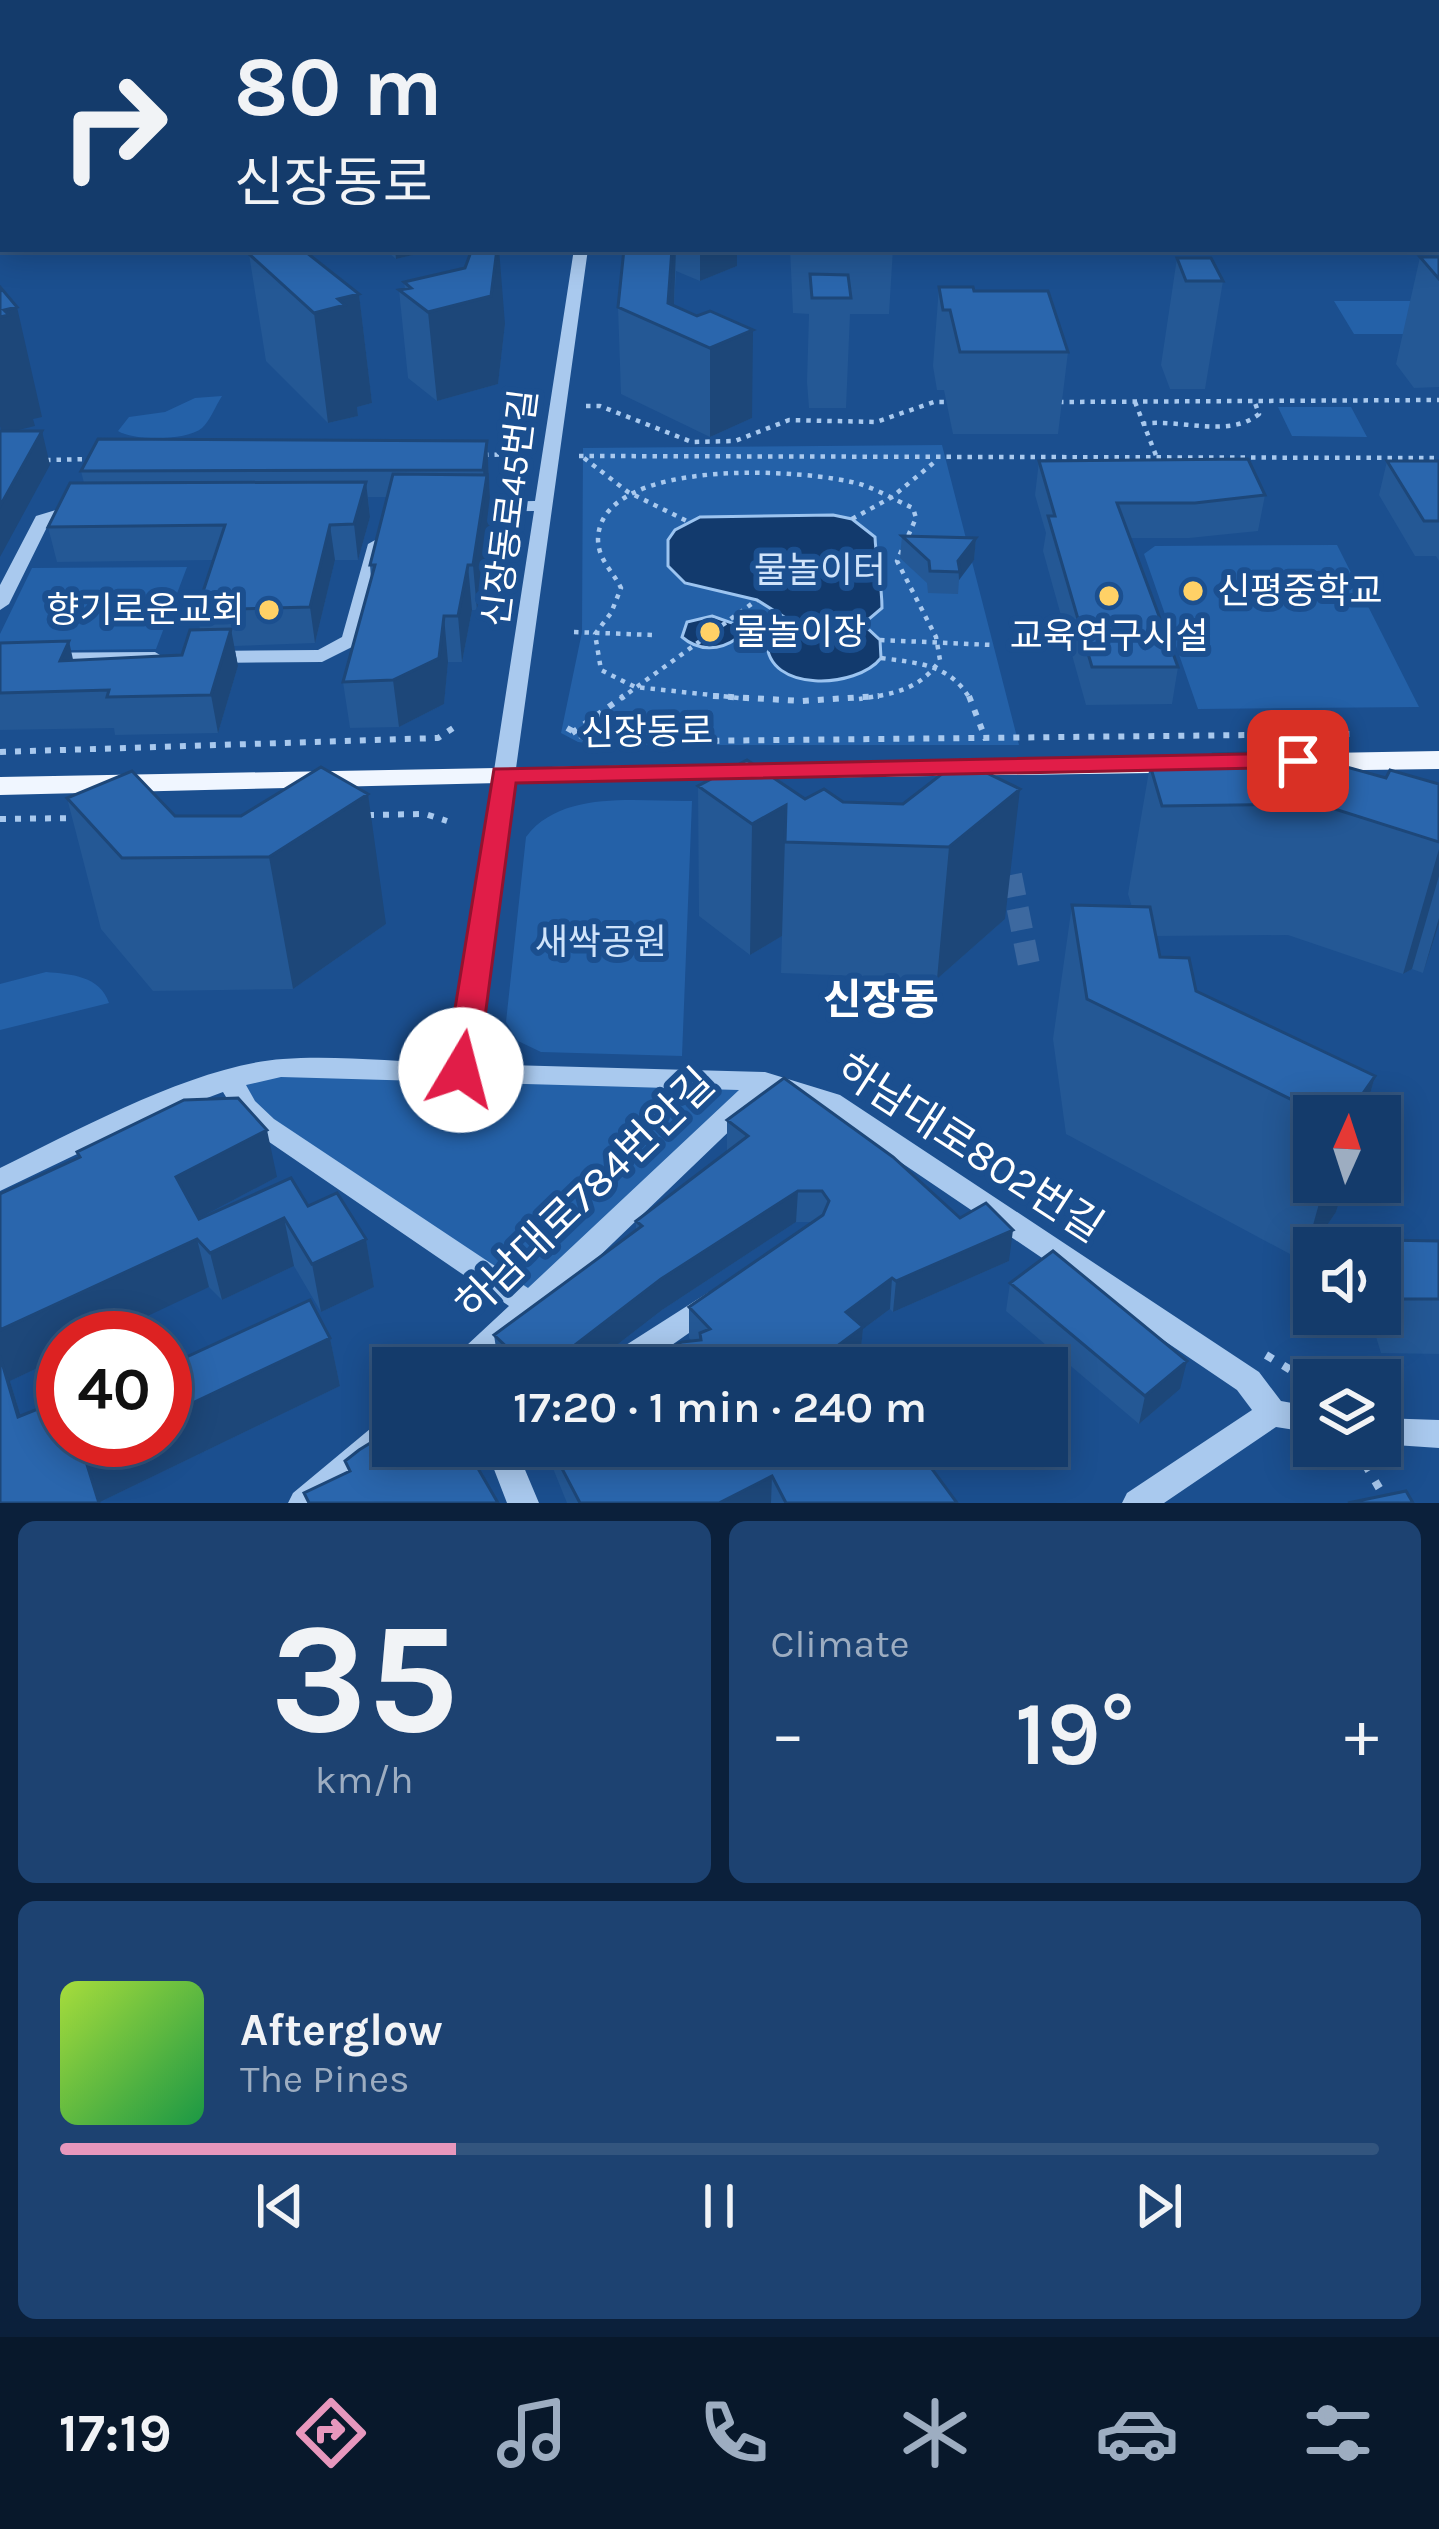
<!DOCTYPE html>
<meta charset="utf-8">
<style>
:root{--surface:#143b6b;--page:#1d4271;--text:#f1f3f6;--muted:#9dadc1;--line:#33557e;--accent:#e797bd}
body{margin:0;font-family:Karla,"Noto Sans KR",sans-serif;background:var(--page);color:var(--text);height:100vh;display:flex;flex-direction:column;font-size:45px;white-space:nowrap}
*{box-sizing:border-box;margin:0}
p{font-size:39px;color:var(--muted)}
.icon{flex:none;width:66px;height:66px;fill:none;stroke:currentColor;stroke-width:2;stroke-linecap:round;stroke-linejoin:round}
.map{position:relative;height:1503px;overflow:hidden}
.sheet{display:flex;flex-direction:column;gap:18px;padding:18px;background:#0b203b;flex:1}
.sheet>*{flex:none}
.guide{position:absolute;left:0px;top:0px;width:1440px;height:252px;box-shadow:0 6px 30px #0003,0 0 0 3px var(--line);background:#143b6b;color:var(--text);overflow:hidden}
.needle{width:78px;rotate:3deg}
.controls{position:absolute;left:1293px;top:1095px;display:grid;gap:24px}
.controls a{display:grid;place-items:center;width:108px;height:108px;border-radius:0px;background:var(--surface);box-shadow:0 6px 30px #0003,0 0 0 3px var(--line);font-size:60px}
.speed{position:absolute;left:36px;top:1311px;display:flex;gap:24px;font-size:60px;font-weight:700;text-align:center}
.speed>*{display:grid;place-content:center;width:156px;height:156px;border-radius:50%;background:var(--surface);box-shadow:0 6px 30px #0003,0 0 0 3px var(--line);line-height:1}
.speed .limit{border:18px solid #d22;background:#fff;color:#111}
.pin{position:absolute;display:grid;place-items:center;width:102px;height:102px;color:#fff;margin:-51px;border-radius:24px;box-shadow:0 6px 18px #0006}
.me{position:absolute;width:132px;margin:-66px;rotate:8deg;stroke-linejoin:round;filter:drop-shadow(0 0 9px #0008)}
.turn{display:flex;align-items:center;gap:42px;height:252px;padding:0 36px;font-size:54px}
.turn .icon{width:156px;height:156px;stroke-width:2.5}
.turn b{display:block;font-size:84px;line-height:102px}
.big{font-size:90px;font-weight:600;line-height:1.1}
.sheet .widget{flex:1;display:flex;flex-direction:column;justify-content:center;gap:18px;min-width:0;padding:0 42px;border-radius:18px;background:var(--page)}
.sheet .dial{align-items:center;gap:0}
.dial b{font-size:156px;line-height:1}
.song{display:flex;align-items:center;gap:36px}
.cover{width:144px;height:144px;border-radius:18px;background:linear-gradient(135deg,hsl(80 70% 55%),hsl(140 70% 35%))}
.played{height:12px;border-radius:6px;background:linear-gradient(90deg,var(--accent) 30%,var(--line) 30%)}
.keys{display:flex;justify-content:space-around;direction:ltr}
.heat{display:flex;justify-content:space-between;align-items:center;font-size:66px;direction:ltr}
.sheet .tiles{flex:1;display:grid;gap:18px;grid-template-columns:1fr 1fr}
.widget:last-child{grid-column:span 2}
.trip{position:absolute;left:372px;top:1347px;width:696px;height:120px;border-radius:0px;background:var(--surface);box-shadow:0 6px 30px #0003,0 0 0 3px var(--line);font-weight:600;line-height:120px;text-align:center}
.tab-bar{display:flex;height:192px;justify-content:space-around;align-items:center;background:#08182b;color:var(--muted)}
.tab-bar .icon{width:84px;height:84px}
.tab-bar .selected{color:var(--accent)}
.tab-bar b{font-size:54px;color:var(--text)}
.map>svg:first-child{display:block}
</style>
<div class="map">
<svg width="1439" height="1503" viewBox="0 0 1439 1503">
<rect width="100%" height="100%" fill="#1b4f8f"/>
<path fill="#2461a8" d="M1334,301H1412L1434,334H1354Z
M222,396C216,405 210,421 202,428C186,441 134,441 118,431L129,417L165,412L195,398Z
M1278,407H1351L1367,437L1292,436Z
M942,445L1019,745H604L578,742L561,733L582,632L583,448Z
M1337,545L1419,707L1198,709L1144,554L1155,546Z
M187,567L156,649L0,651V634L32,568Z
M692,801L682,1056L541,1052L518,1041L506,1022L526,837C562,789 638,802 692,801Z
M46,972C71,974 100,976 109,1003L0,1030V984Z
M281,1068L765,1081L532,1306L265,1126L228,1078Z"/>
<path fill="#123a6d" stroke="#9cc4f0" stroke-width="3" d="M833,515L852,519L875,537C876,562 882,583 882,608L863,624L880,640L881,658C857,689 767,693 767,642L789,620L757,600L685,583L668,566V540L675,530L700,517Z
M712,616L735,624L736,639C719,651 698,651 682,637L687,622Z"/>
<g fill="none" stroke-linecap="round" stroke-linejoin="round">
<path stroke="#3d69a0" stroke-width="22" stroke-dasharray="22 12" stroke-linecap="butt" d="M1011,875L1029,965"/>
<path stroke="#a9c9ee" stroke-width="3" stroke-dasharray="3 4.5" stroke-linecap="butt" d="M532,3L541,0"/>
<path stroke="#a9c9ee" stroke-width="4.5" stroke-dasharray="4.5 6" stroke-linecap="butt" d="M1059,402L1439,400
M1135,402L1157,458
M586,406H600L692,442L735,441L789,420L876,422L934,402H950
M1142,424C1180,418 1228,439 1259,414L1255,403
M484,455L513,454
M579,456L1439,458
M584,458L628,492L687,521
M46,460L92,459
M852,519L892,497L937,460
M574,632L653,635
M880,640L993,645
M881,658C918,663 950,664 970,699
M620,699L757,600
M749,699L635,687L601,670L595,634L611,613L621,588C613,571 598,560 598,539C600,456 809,468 863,485C880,491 897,501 913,508L916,518L897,561L936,637L940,660C920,690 893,694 859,699"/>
<path stroke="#a9c9ee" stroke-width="6" stroke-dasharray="6 9" stroke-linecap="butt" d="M713,696L802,701L879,696
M969,696L986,740
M567,728L592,742L1351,734
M572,733L624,696
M0,752L438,738L456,726
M368,815L425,814L447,821
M0,819L78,818"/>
<path stroke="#a9c9ee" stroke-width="8" stroke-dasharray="8 12" stroke-linecap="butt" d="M1266,1355L1314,1384
M1365,1464L1388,1503"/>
<path fill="#a9c9ee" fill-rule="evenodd" d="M565,0L580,3H565Z
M1437,23H1439L1437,30Z
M3,29V35L0,36V30Z
M1437,97H1439V105H1437Z
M574,249H588L475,1064L765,1072L840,1095L1259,1372L1281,1401L1314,1407V1433L1276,1427L1164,1503H1122L1127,1493L1252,1410L1237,1390L822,1109L770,1092L483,1368H448L452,1359L509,1306L256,1133L237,1115L223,1092L146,1121L0,1191V1168C80,1129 196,1065 283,1059C337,1055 395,1062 449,1063L534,511L464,512L455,507L464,502L535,501ZM281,1077L739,1090L528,1288L274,1119L255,1101L246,1085Z
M79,503L88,508L85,512L49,523L9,604L0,610V585L36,516Z
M377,539L386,544L358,644L322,662L210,663L200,657L210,651L318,650L342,637L368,544Z
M155,652L165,658L162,662L0,665V653Z
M709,1292L719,1296L723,1304L719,1312L639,1368H600L604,1359Z
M393,1415L394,1446L327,1503H288L293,1493L382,1419Z
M1380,1418L1439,1420V1448L1380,1444Z
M485,1446H515L539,1503H507Z"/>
<path fill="#f0f6ff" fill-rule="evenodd" d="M3,191V203L0,204V192Z
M1437,215H1439V227H1437Z
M1439,751V769L578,781L0,795V777Z"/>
</g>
<path fill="#245895" d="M3,36V113L0,112V41Z
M384,249H438L396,259Z
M624,249H737V266L700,281L676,271L674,306L697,316L752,418L710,437L621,394L618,307Z
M790,249H893L889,314H850L846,408H809L807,382L809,314L793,313Z
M249,254L359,294L372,403L357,407L358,416L328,423L266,361Z
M1420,257H1439V387L1414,388L1396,364Z
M1177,258L1223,281L1205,389H1170L1161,365Z
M404,282L505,324L498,384L437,401L408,378L399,290L405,289Z
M939,287L974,291L1068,352L1058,434H953L944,390H937L933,366Z
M487,441L491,518L477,610H472L462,662H448L444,704L399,727L350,728L343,682L371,579L370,565L387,497H368L370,517L358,560H335L315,643L234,646L238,666L218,733L115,735L114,728L0,730V643L73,661L182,655L200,630L197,610L213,560L57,562L48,527L84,483L81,471Z
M1039,461L1265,495L1258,531L1189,538H1130L1178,667L1172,704L1086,705L1043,551L1046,533L1035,495Z
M1387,461H1439V561L1436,556H1415L1379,495Z
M902,536L976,538L974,560L959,580L958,594L928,593L927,583L900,558Z
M1214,754L1386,778L1439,784V924L1423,973L1412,969L1403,974L1288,935L1156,936L1160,957L1196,991L1375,1076L1364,1116H1314V1182H1345L1336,1212L1303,1261L1066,1134L1053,1039L1072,905L1132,907L1128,894L1150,765L1212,764Z
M960,760L1005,919L937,979L781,973L782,936L750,955L699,916L698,786L805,799L903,804Z
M67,798L175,816H241L386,924L293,989L153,991L101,929Z
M727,1120L1009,1261L893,1312L890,1309L863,1329L860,1358L692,1341L689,1338V1307L813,1222H796L662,1310L587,1368H499L494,1335L636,1230V1221L727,1151Z
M77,1152L277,1177L199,1218L308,1206L366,1239L374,1287L321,1312L294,1266L222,1300L209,1287L63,1338V1356L10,1381L21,1416L63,1440L330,1338L340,1386L100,1502L0,1503V1194L79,1157Z
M1381,1240L1439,1241V1354L1381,1353L1369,1314H1380V1248H1378Z
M1010,1283L1180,1389L1139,1424L1006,1311Z
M544,1446H744L759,1454L770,1452L765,1446H903L915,1462L957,1503H567Z"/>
<path fill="#1d4779" d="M407,0H484L474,3H397Z
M872,0H917L909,3H865Z
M395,249H438L396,259Z
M497,249H499L505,324L498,384L437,401L428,312Z
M672,249H676L673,331L668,303Z
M700,249H737V266L700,281Z
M359,294L372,403L357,407L358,416L328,423L314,313L338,299Z
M17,307L42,417L33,419L35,426L2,434L0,426V317L4,310Z
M753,330L752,418L710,437V348Z
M42,431L50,465L0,557V506Z
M487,441L491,518L477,610L473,565L485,490L483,470Z
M366,482L370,517L358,560L354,524Z
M330,525L335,560L315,643L310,607Z
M976,538L974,560L959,580L958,561Z
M468,565L472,610L462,662L458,616Z
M444,616L448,662L444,704L399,727L393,680Z
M231,629L238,666L218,733L211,695Z
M69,641L77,678L60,661Z
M1020,789L1005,919L937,979L949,847Z
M368,794L386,924L293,989L269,857Z
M786,805L782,936L750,955L752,824Z
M1439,849V876L1412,969L1403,974Z
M1439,918V924L1423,973Z
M1375,1076L1364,1116H1347Z
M267,1130L277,1177L188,1224L176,1177Z
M1325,1182H1345L1336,1212L1303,1261Z
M798,1191L796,1222L662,1310L587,1368H545L661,1279Z
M284,1218L294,1266L222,1300L210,1253Z
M1013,1230L1009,1261L893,1312L896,1281Z
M197,1239L209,1287L101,1338H63V1356L10,1381L36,1465L18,1417L0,1356V1330Z
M366,1239L374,1287L321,1312L312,1264Z
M892,1278L890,1309L863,1329L860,1358L847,1368H828L829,1352L846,1312Z
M330,1338L340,1386L100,1502L84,1455L115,1440H165V1416Z
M1187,1361L1180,1389L1139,1424L1145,1396Z
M772,1476L771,1503H719Z"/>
<path fill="#2a66ad" stroke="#1d4779" stroke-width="3" d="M67,0H407L397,3H56Z
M590,0H872L865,3H582Z
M982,0H1018L1023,1L1020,3H978Z
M1145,0H1174L1189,2L1143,3Z
M3,36V89L0,88V41Z
M1437,39L1439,40V74H1437Z
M272,249H302L359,294L338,299L345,305L314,313L249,254Z
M472,249H497L491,296L428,312L399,290L411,288L404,282L465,268Z
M624,249H672L668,303L697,316L710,311L753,330L710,348L618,307Z
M1420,257H1439V279Z
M1177,258H1211L1223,281H1186Z
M810,274L848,275L851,298H812Z
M0,287L17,307L4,310L9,315L0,317Z
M939,287H973L974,291H1048L1068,352H960L950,310H943Z
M0,431H42L0,506Z
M98,439L487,441L483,470L81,471Z
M1248,459L1265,495L1195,503H1117L1178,667H1092L1048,516H1055L1039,461Z
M1387,461H1439V521H1424Z
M393,474L487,475L473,565H468L458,616H444L439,658L393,680L343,682L375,565H370Z
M366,482L354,524L330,525L310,607L197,610L225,525L48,527L70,483Z
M902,536L976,538L958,561L960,572L930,571L929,561Z
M231,629L211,695L107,697L109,690L0,693V643L69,641L60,661L182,655L190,630Z
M1248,753L1251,760H1296L1308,766L1318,759L1386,778L1390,770L1439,784V842L1319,804L1162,806L1150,765L1218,764L1214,754Z
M747,760L805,799L824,789L843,802L903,804L960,760L1020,789L949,847L785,842L786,805L752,824L698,786Z
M321,767L368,794L269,857L122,858L67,798L132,771L175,816H241Z
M1072,905L1150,907L1160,957L1189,958L1196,991L1375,1076L1347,1116H1325L1087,999Z
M784,1078L893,1157L960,1218L986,1203L1013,1230L896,1281L892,1278L846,1312L863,1327L829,1352L841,1368H625L682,1342L701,1340L700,1333L710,1329L689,1307L823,1215L829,1201L822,1191H798L661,1279L545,1368H529L494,1335L642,1226L636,1221L748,1136L727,1120Z
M238,1098L267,1130L176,1177L199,1219L291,1178L308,1206L337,1193L366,1239L312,1264L284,1218L210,1253L197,1239L0,1330V1194L80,1157L77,1152L184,1100Z
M1381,1240L1439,1241V1299H1399Z
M1053,1251L1187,1361L1145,1396L1010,1283Z
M310,1300L330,1338L165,1416V1367Z
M0,1356L18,1417L60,1400L63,1408V1440H115L84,1455L99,1503H0Z
M393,1429V1446H465L498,1503H309L304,1493L350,1471L345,1461L359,1450Z
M553,1446H744L759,1454L773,1450L775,1446H903L915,1462L924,1458L957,1503H786L772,1476L719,1503H580L558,1461Z
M1406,1491L1413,1503H1348Z"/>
<path fill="#e11d48" stroke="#92132f" stroke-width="3" d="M1298,753L1312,761L1308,767L516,783L478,1070L473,1079H450L445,1070L494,769Z"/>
<g fill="#ffd166" stroke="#1b4f8f" stroke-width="4.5">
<circle cx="1193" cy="591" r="12"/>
<circle cx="1109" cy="596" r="12"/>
<circle cx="269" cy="610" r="12"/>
<circle cx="710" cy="632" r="12"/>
</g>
<g text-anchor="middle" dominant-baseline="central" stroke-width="12" stroke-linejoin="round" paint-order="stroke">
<g font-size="36" fill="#fff" stroke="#1b4f8f">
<text transform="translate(510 508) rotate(-83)">신장동로45번길</text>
<text transform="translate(647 732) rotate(-1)">신장동로</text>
</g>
<g font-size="36" fill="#cfe3fa" stroke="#1b4f8f">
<text x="820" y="570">물놀이터</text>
<text x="601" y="942">새싹공원</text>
</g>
<g font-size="36" fill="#fff" stroke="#1b4f8f" text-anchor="start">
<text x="1217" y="591">신평중학교</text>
<text x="245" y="610" text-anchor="end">향기로운교회</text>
<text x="734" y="632">물놀이장</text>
<text x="1109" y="636" text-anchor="middle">교육연구시설</text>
</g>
<g font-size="42" font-weight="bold" fill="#fff" stroke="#1b4f8f">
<text x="881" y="1000">신장동</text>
</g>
<g font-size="42" fill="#fff" stroke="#1b4f8f">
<text transform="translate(970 1148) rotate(33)">하남대로802번길</text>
<text transform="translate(585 1194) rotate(-44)">하남대로784번안길</text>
</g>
</g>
</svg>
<div class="controls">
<a><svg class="needle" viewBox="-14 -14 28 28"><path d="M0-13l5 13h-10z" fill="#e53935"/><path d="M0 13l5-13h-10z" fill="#9dadc1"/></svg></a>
<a><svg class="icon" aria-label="sound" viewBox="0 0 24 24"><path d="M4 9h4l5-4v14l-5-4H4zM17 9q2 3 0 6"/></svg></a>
<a><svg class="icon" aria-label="layers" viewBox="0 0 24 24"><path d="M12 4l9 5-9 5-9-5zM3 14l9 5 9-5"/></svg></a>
</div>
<div class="speed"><div class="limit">40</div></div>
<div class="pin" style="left:1298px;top:761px;background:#d93025"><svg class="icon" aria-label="arrive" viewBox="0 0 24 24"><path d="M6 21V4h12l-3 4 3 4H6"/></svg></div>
<svg class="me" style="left:461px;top:1070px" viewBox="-20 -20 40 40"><circle r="19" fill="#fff"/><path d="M0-13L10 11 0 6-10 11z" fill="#e11d48"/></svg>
<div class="trip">17:20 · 1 min · 240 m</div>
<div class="guide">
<div class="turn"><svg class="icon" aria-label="right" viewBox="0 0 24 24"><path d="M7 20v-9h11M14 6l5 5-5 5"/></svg><div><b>80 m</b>신장동로</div></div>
</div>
</div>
<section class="sheet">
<div class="tiles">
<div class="widget dial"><b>35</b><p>km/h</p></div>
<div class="widget"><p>Climate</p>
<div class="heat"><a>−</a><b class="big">19°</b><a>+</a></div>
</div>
<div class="widget">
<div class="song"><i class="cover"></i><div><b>Afterglow</b><p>The Pines</p></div></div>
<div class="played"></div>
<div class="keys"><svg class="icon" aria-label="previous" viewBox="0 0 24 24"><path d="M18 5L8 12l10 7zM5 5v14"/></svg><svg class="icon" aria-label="pause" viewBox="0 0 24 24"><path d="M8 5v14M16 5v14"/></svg><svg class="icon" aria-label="next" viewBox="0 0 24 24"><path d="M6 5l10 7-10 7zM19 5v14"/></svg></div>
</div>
</div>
</section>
<nav class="tab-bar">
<b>17:19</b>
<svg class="icon selected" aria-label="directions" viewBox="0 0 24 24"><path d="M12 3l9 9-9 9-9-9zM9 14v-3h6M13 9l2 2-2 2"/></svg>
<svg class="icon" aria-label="music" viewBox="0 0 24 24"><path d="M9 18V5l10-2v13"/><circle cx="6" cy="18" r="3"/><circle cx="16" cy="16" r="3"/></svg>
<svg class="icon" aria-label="phone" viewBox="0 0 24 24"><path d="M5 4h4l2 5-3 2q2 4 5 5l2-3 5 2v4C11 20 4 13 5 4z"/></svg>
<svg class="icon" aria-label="climate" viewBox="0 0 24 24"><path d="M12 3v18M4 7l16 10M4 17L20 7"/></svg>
<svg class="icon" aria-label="car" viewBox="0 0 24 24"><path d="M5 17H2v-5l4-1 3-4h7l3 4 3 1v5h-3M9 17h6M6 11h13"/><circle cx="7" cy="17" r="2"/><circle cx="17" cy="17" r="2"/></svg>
<svg class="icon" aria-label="filters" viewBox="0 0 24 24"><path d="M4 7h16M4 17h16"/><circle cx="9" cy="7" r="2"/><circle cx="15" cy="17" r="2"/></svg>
</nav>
